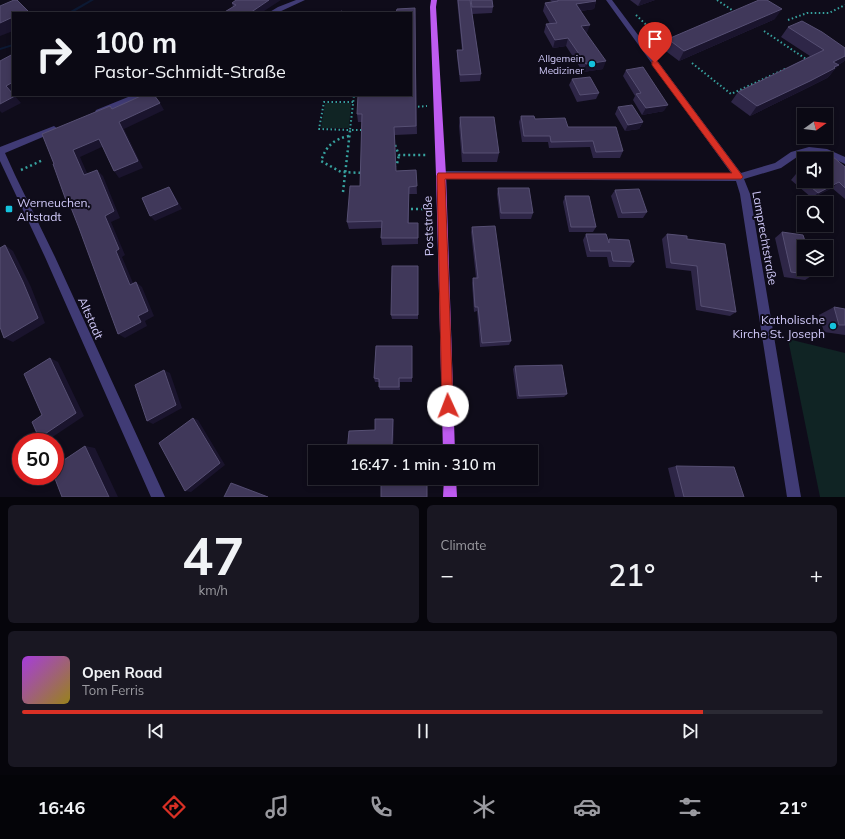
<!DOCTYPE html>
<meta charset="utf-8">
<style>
:root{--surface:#0b0914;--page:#191722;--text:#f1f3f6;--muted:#9a9aa0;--line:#2b2a34;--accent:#d93025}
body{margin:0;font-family:Mulish,sans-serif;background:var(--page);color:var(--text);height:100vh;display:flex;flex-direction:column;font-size:15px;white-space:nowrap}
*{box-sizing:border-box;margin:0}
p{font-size:13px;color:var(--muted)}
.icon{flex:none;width:22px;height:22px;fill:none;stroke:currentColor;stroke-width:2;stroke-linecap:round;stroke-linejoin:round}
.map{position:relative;height:497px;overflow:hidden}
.side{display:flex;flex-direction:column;gap:8px;padding:8px;background:#06050b;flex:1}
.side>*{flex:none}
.guide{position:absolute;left:12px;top:12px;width:400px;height:84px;border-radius:0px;box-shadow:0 2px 6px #0003,0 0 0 1px var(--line);background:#0b0914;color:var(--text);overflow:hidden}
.needle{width:26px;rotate:75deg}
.fabs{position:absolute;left:797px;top:108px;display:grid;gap:8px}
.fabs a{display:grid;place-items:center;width:36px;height:36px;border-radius:0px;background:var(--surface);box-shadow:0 2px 6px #0003,0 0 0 1px var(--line);font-size:20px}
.speed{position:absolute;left:12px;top:433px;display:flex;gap:8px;font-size:20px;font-weight:700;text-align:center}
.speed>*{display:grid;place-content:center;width:52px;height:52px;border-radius:50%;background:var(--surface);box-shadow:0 2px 6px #0003,0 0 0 1px var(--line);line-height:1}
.speed .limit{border:6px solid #d22;background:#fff;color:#111}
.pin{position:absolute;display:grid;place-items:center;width:34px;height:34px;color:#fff;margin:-41px -17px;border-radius:50% 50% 50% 0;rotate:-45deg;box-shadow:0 0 4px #0007}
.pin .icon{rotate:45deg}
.me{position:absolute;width:44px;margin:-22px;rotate:358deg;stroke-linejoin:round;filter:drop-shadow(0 0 3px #0008)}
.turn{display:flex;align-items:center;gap:14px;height:84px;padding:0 16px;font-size:18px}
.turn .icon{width:52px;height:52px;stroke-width:2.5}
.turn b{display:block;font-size:28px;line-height:34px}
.big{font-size:30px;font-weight:600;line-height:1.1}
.side .card{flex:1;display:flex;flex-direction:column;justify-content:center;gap:6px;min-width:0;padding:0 14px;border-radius:6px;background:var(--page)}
.side .dial{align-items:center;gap:0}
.dial b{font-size:52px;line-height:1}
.song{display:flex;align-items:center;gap:12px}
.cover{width:48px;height:48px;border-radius:6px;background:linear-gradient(135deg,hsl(280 70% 55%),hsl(50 70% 35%))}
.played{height:4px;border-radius:2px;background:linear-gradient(90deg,var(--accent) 85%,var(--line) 85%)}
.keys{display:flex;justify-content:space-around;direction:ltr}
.heat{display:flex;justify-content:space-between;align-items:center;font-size:22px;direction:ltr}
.side .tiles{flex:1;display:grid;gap:8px;grid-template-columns:1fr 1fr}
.card:last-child{grid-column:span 2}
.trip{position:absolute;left:308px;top:445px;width:230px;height:40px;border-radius:0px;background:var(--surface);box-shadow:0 2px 6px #0003,0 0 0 1px var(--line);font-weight:600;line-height:40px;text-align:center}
.tabs{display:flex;height:64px;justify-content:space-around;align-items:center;background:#040408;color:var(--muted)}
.tabs .icon{width:28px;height:28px}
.tabs .active{color:var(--accent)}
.tabs b{font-size:18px;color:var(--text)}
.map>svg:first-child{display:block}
</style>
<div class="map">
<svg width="845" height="497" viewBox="0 0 845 497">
<rect width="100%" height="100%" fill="#0f0c1a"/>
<path fill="#102424" d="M325,103H351L349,128H321Z
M788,339L845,353V497H820Z"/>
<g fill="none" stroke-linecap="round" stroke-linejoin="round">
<path fill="#0c1933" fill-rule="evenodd" d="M90,0H94L72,13H67Z
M13,44V46L0,50V48Z"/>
<path stroke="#37a29f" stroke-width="2" stroke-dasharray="1.5 2.5" stroke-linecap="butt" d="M717,0L735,12
M636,15L665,43L669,41
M788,20L807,13H829L845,5
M764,31L806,59
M692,63L731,94L787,68
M353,102H324L319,129L350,130L354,95
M414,107L427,106
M350,132V130H364"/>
<path stroke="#37a29f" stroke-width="2.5" stroke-dasharray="2 3" stroke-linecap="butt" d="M349,136C334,139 326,146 321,161L341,172L364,173
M395,145L399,155H427
M394,167L397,164L399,155
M21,170L43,160
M343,192L350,131
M406,209H429"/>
<path fill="#403b75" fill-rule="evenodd" d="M296,0H305L277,13H268L278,7Z
M606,0H612L741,173L775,163L791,152L809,147L827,149L845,157V164L826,155L809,153L797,157L781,168L744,179L750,194L801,497H787L740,194L736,181L441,179L436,175L441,171L731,173Z
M133,95H145L144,97L102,114H96L95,112L96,110Z
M54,126L58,129L57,131L5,153L15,175L55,257L165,497H151L45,257L0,161V147Z"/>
<path fill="#be5bf0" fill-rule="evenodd" d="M431,0H437L436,7L446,175L455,452H443L436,175L430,7Z
M444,478H456L457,497H443Z"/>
</g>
<path fill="#2e2647" d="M457,0H492L493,7L492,13L472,14L481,74L480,81L460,82L457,57V50H462Z
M550,0H595L596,1L594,9L581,11L587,33H586L603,69L583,72L566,46L553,48L544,32L546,24H550L543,11L545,3L552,2Z
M630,0H655L638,6Z
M232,3L261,13L233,7Z
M415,8L417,134L395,135L396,171L416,170L417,194H409V223H418V244L382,245L381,238L382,228L349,229L347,222L360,186L362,122H358L357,114L411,95Z
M775,19L679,61L663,49L668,39Z
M788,27L845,48V60L843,62L838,65L830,75L827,78L801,91L750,116L731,102L738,92L810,56L781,37Z
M626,70L664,111L642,115L633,100L635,96L623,76Z
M572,79L599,93L596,99L577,102L569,85Z
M618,107L643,122L639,129L625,131L615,114Z
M521,116L535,119L568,127L623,151L620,158H593L590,147L549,148L548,142H522L519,122Z
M460,117L499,153L497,162H462L459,126Z
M845,167V199L832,188L812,198L791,180L796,174Z
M498,188L533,213L531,219H500L497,194Z
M615,190L647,212L643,218H618L611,196Z
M565,196L596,227L593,232H569L563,202Z
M472,227L511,341L509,345L480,347L477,311L474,312L472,283L473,278H476L471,232Z
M782,232L805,241L819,271L805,280L784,277L775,238Z
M586,234L608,240L634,262L630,267H609L607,257H587L583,240Z
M667,234L687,239L736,312L730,316L696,310L691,271L666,268L662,239Z
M418,266V319H392L391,315Z
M834,307L845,309V335L824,332L819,315Z
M412,346V382H400V390H380L379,387V382H375L374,378Z
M515,366L567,394L564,397L517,399L513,369Z
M393,419L394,422L393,447H371V452H347L375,430Z
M676,466L744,497H675L668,468Z"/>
<path fill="#1a142d" d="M269,0H281L261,13H250Z
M641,0H655L638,6Z
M596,1L594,9L574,12L576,4Z
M782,9L775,19L679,61L684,51Z
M28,11L30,13H23Z
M13,17V31L0,36V23Z
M590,25L587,33L578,34L581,26Z
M568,38L566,46L553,48L555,40Z
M845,56V60L843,62L825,71L833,62Z
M606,61L603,69L583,72L586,64Z
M839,65L827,78L801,91L750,116L757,106Z
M13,82V92L12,93L6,86Z
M15,96L21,103L2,113L0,111V104Z
M160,103L164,110L124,129L143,168L119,178L114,171L119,122Z
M668,105L664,111L642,115L646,108Z
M643,122L639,129L625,131L628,125Z
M99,139L104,146L80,157L91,182L84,175L73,150Z
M97,170L103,176L120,218L111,222L125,255L122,257L136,290L130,285L116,251L105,216Z
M839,182L832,188L812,198L818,193Z
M169,187L173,193L182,209L155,221L150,216Z
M5,245L13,251L31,287L45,323L13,342L4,338Z
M136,282L142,287L154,316L145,321L147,326L125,338L118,334L138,316Z
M50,358L58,362L84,416L48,440L39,438Z
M164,370L170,373L182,408L153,424L147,421Z
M193,418L198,420L225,465L191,492L185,491Z
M393,419L394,422L393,447L392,445Z
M369,445L371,447V452H369Z
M85,446L95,448L118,497H109Z
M231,483L236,484L269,497H268Z"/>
<path fill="#40385a" stroke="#564f73" d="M14,0H17L28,11L23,13H13V17L0,23V6Z
M236,0H269L250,13H223L236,5L232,3Z
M458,0H470L481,74L460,75L457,50H463Z
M471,0H492L493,7H472Z
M558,0H595L596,1L576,4L590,25L581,26L606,61L586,64L568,38L555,40L546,24L557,23L545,3L558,1Z
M759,0H767L782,9L684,51L668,39Z
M415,8L416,126L394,127L396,171L416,170L417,186L409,187L408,223H418V238H381L382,221L347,222L350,186H360L362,114H357L358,95H411V13H396L397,9Z
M342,11L343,13H337Z
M802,21L822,32L845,48V56L833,62L839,65L834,67L835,68L810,81L757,106L738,92L824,50L788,27Z
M13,54V82L6,86L13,94V95L15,96L0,104V61Z
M643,67L668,105L646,108L636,94L641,93L626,70Z
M590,77L599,93L580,95L572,79Z
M143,95H154L160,103L119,122L138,161L114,171L99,139L73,150L84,175L97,170L114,211L105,216L119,249L116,251L130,285L136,282L148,311L138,316L141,322L118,334L79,228L70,205L68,206L53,164H54L42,134L110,106L112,109Z
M632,105L643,122L628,125L618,107Z
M521,116H534L535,119L565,118L568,127H616L623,151L596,152L593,141L551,142L550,136H524Z
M460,117H494L499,153H463Z
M832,156L845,167V188L839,182L818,193L804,181H826V159Z
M804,170V181L796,174Z
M169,187L178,204L150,216L142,198Z
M498,188H529L533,213H501Z
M639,189L647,212L622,213L615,190Z
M565,196H589L596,227H571Z
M495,226L511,341L482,343L478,307H475L473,278H478L472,227Z
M782,232L803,235L805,241L811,242L813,247H804V269H818L819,271L812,270L813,275L791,272Z
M586,234H606L609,243V239L629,240L634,262L613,261L611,251H590Z
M667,234L687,236V239L725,244L736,312L701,306L697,266L671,263Z
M5,245L23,282L38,318L4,338L0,327V248Z
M392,266H418V315H391Z
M834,307L845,309V325H839Z
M376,346H412V378H399V387H379V379L374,378Z
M50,358L76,413L39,438L32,422L42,415L24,374Z
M562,365L567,394L519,396L515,366Z
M164,370L176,405L147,421L135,385Z
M193,418L220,463L185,491L159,443Z
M375,419H393L392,445H369V452H347L349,431L375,430Z
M85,446L109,497H62L54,476H55V466Z
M676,466L734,467L744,497H684Z
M381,478H427V497H381Z
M231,483L268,497H224Z"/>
<path fill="#d93025" stroke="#8d1f18" d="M652,61H657L741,174L743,177L741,179H445L453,406L451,410L448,412L444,410L442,406L437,176L438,173H732L652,65Z"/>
<g fill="#14c2dd" stroke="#0f0c1a" stroke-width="1.5">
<circle cx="592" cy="64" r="4"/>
<rect x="5" y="205" width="8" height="8" rx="2"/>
<circle cx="833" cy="326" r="4"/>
</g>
<g text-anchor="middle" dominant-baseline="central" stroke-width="4" stroke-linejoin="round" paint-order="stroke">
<g font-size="10" fill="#d1cafa" stroke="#0f0c1a" text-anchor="end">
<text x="584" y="58">Allgemein<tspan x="584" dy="12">Mediziner</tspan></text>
</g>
<g font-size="12" fill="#d1cafa" stroke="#0f0c1a" text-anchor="start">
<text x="17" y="202">Werneuchen,<tspan x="17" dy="14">Altstadt</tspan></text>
<text x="825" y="319" text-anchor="end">Katholische<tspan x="825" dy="14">Kirche St. Joseph</tspan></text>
</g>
<g font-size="12" fill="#d1cafa" stroke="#0f0c1a">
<text transform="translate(428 226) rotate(-92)">Poststraße</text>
<text transform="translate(765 238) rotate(80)">Lamprechtstraße</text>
<text transform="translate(91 318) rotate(66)">Altstadt</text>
</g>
</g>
</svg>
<div class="fabs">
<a><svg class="needle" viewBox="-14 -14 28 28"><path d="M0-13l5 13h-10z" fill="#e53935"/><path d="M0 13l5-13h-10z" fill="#9a9aa0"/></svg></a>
<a><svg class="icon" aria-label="sound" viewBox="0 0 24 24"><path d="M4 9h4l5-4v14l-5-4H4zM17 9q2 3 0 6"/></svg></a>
<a><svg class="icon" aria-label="search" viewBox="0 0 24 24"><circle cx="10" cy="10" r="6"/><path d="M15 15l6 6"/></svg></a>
<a><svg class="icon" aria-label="layers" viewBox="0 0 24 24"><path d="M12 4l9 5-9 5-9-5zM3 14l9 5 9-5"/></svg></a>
</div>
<div class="speed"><div class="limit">50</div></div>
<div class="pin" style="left:655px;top:63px;background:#d93025"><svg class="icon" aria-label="arrive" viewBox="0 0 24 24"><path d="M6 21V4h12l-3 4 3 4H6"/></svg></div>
<svg class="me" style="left:448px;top:406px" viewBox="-20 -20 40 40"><circle r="19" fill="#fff"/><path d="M0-13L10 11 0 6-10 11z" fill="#d93025"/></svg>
<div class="trip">16:47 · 1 min · 310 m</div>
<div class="guide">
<div class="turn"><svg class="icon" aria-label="right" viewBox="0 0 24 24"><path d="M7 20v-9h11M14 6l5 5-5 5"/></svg><div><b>100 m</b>Pastor-Schmidt-Straße</div></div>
</div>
</div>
<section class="side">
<div class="tiles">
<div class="card dial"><b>47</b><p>km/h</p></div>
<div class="card"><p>Climate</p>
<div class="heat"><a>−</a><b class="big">21°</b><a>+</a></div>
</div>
<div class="card">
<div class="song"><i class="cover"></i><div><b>Open Road</b><p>Tom Ferris</p></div></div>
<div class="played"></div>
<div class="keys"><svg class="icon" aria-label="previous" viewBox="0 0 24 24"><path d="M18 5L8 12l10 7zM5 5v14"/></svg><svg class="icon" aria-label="pause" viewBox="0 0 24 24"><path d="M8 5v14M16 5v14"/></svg><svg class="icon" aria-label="next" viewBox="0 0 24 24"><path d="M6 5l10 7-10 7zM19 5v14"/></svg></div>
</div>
</div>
</section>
<nav class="tabs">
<b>16:46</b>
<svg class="icon active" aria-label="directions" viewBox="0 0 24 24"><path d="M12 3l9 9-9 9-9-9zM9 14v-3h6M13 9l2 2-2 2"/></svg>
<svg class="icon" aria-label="music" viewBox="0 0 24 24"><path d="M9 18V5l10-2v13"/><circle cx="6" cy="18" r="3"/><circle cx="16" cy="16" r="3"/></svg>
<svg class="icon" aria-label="phone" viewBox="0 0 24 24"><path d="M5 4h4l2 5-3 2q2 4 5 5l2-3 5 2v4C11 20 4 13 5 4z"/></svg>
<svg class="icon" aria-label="climate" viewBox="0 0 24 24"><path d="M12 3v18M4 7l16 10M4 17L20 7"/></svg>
<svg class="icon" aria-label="car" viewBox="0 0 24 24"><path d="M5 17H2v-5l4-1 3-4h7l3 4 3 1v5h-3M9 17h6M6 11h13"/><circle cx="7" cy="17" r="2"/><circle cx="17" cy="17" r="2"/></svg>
<svg class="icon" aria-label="filters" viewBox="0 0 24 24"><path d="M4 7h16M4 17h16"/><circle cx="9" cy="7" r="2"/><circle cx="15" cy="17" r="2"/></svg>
<b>21°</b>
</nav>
